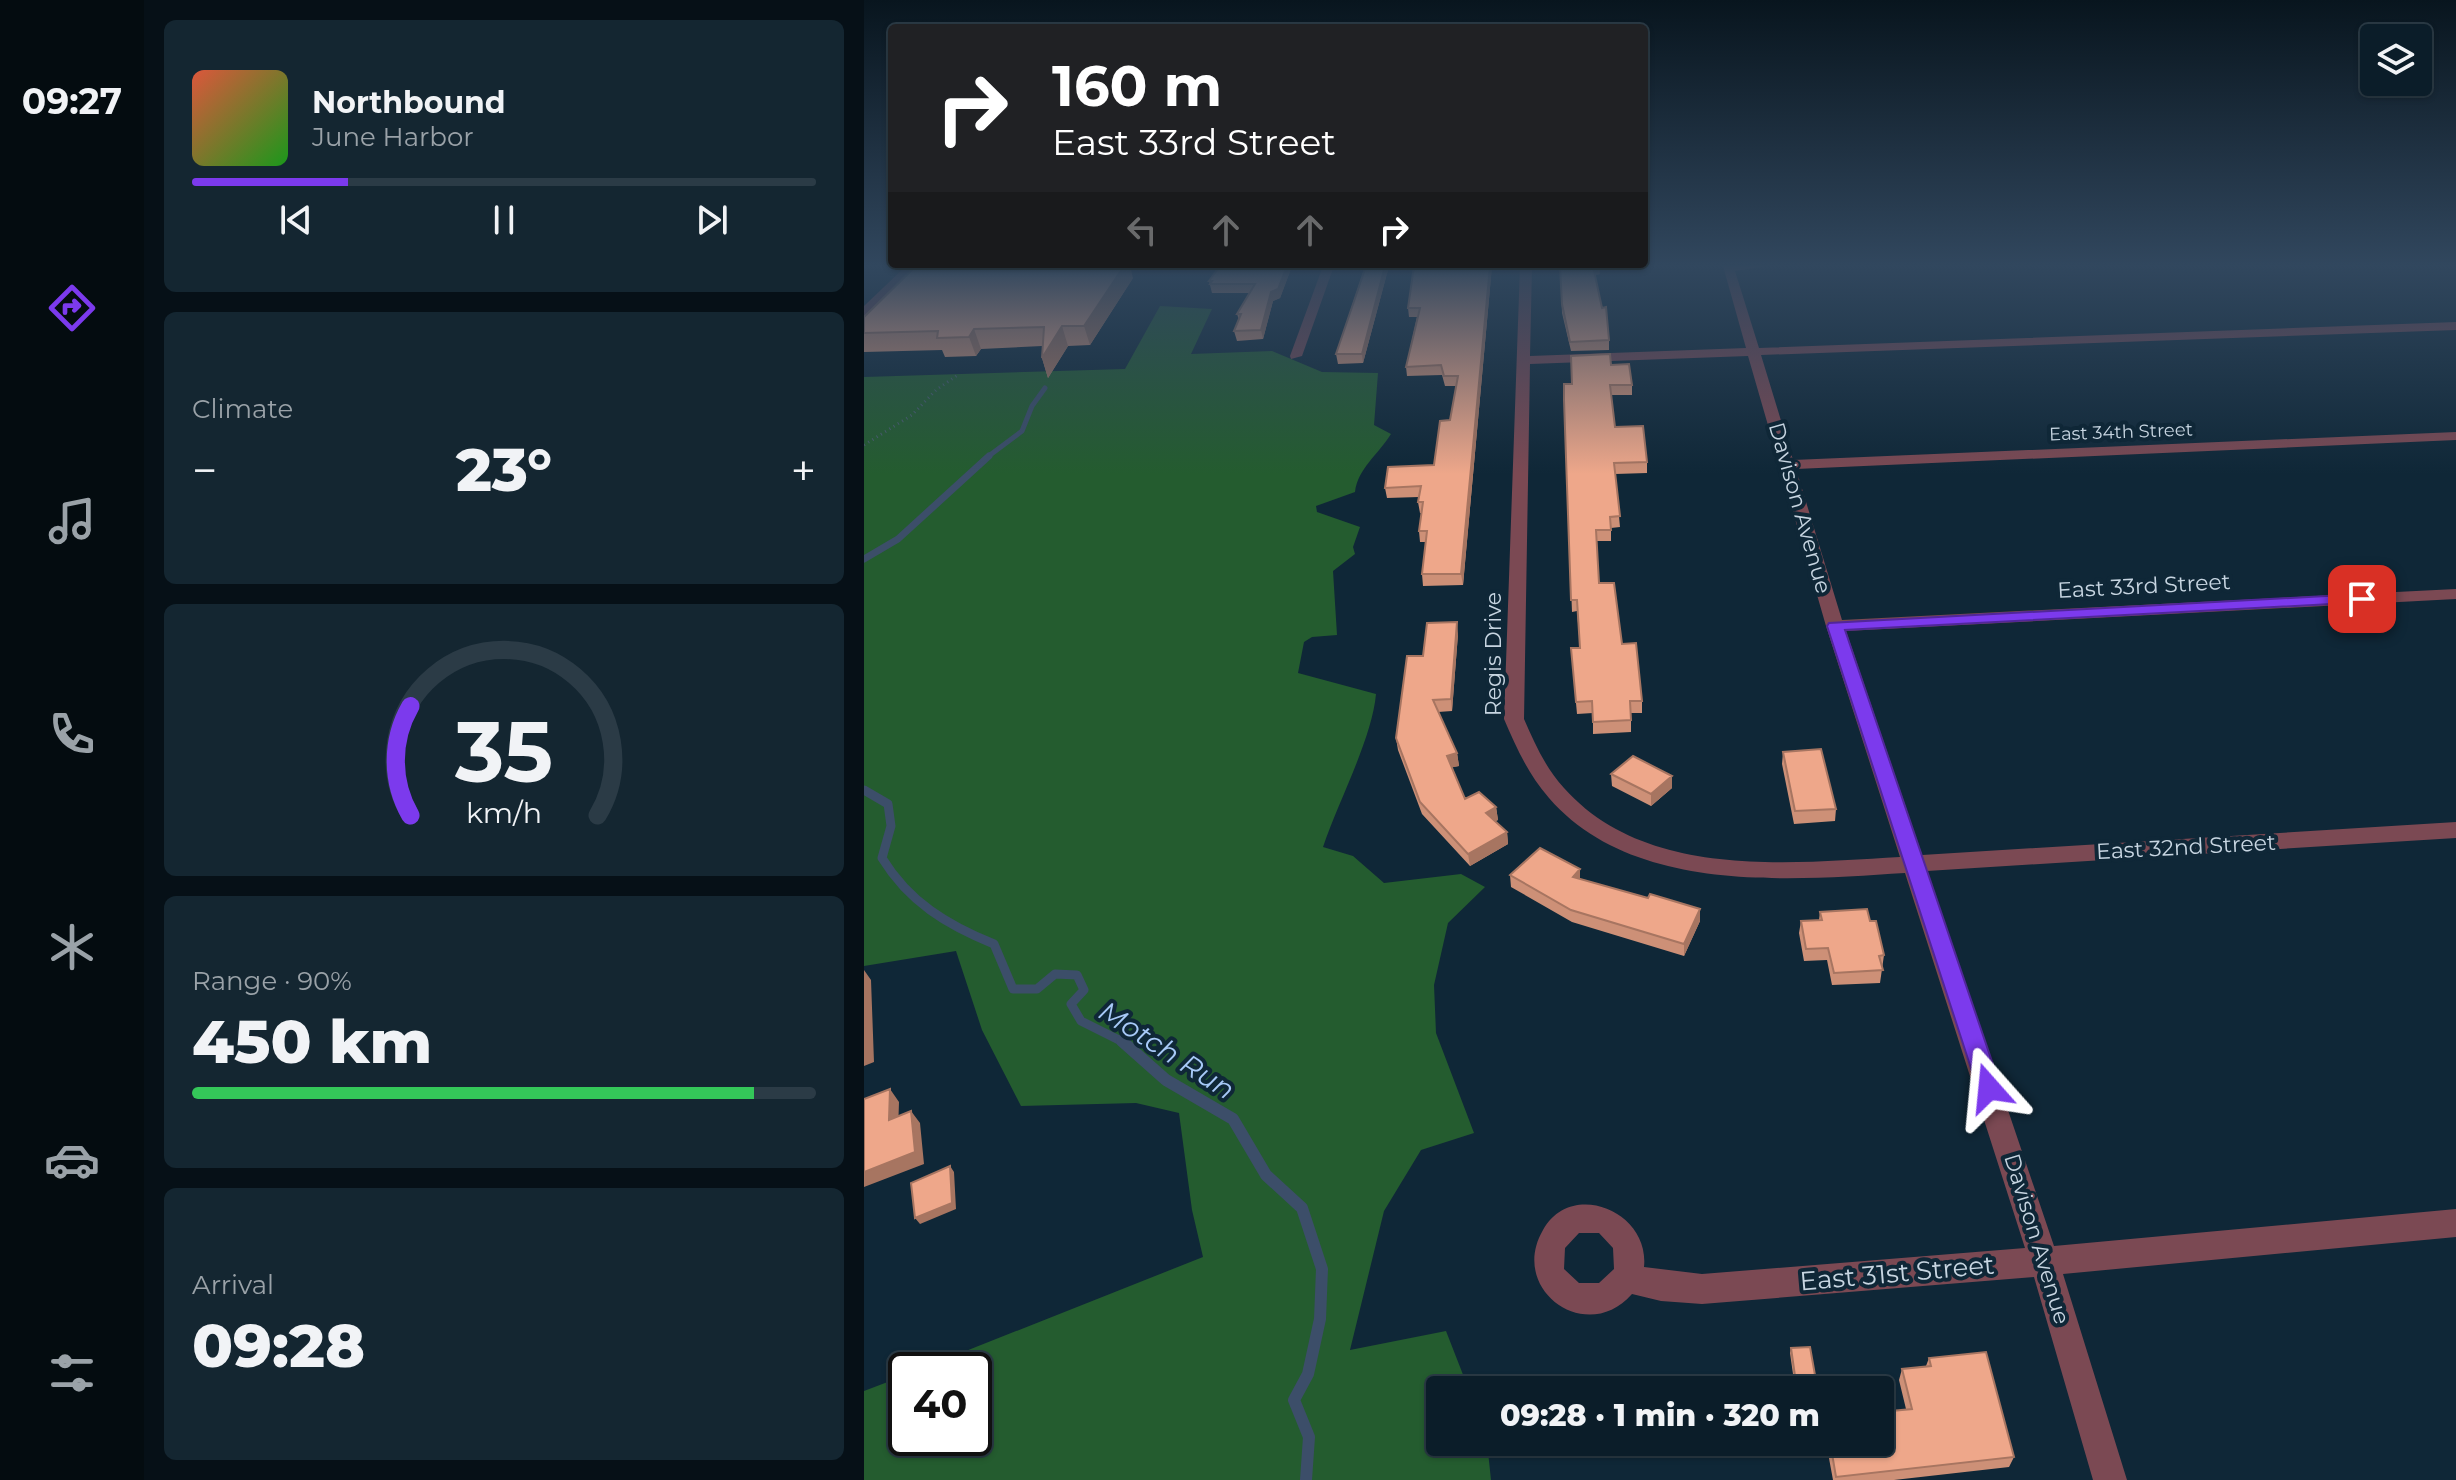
<!DOCTYPE html>
<meta charset="utf-8">
<style>
:root{--surface:#0b1d29;--page:#142631;--text:#f1f3f6;--muted:#9aa2a8;--line:#2b3b46;--accent:#7c3aed}
body{margin:0;font-family:Montserrat,sans-serif;background:var(--page);color:var(--text);height:100vh;display:flex;flex-direction:column;font-size:30px;white-space:nowrap}
*{box-sizing:border-box;margin:0}
p{font-size:26px;color:var(--muted)}
.icon{flex:none;width:44px;height:44px;fill:none;stroke:currentColor;stroke-width:2;stroke-linecap:round;stroke-linejoin:round}
.map{position:relative;flex:1;overflow:hidden}
.details{display:flex;flex-direction:column;gap:20px;padding:20px;background:#061017;width:720px}
.details>*{flex:none}
.top-card{position:absolute;left:24px;top:24px;width:760px;height:244px;border-radius:8px;box-shadow:0 2px 6px #0004,0 0 0 2px var(--line);background:#202124;color:#fff;overflow:hidden}
.buttons{position:absolute;left:1496px;top:24px;display:grid;gap:16px}
.buttons a{display:grid;place-items:center;width:72px;height:72px;border-radius:8px;background:var(--surface);box-shadow:0 2px 6px #0004,0 0 0 2px var(--line);font-size:40px}
.speed{position:absolute;left:24px;top:1352px;display:flex;gap:16px;font-size:40px;font-weight:700;text-align:center}
.speed>*{display:grid;place-content:center;width:104px;height:104px;border-radius:50%;background:var(--surface);box-shadow:0 2px 6px #0004,0 0 0 2px var(--line);line-height:1}
.speed .limit{border:4px solid #111;border-radius:12px;background:#fff;color:#111}
.pin{position:absolute;display:grid;place-items:center;width:68px;height:68px;color:#fff;margin:-34px;border-radius:16px;box-shadow:0 4px 12px #0006}
.me{position:absolute;width:88px;margin:-44px;rotate:342deg;stroke-linejoin:round;filter:drop-shadow(0 0 6px #0008)}
.turn{display:flex;align-items:center;gap:28px;height:168px;padding:0 32px;font-size:36px}
.turn .icon{width:104px;height:104px;stroke-width:2.5}
.turn b{display:block;font-size:56px;line-height:68px}
.lanes{display:flex;align-items:center;height:76px;padding:0 32px;background:#0003;justify-content:center;gap:40px;direction:ltr}
.lanes .off{opacity:.35}
.big{font-size:60px;font-weight:800;line-height:1.1}
.details .card{flex:1;display:flex;flex-direction:column;justify-content:center;gap:12px;min-width:0;padding:0 28px;border-radius:12px;background:var(--page)}
.details .dial{align-items:center;gap:0}
.dial svg{height:208px;overflow:visible;fill:none;stroke:var(--line);stroke-width:7;stroke-linecap:round;text-anchor:middle}
.dial text{fill:var(--text);stroke:none}
.song{display:flex;align-items:center;gap:24px}
.cover{width:96px;height:96px;border-radius:12px;background:linear-gradient(135deg,hsl(10 70% 55%),hsl(120 70% 35%))}
.played{height:8px;border-radius:4px;background:linear-gradient(90deg,var(--accent) 25%,var(--line) 25%)}
.keys{display:flex;justify-content:space-around;direction:ltr}
.heat{display:flex;justify-content:space-between;align-items:center;font-size:44px;direction:ltr}
.charge{height:12px;border-radius:6px;background:linear-gradient(90deg,#34c759 90%,var(--line) 0)}
.trip{position:absolute;left:562px;top:1376px;width:468px;height:80px;border-radius:8px;background:var(--surface);box-shadow:0 2px 6px #0004,0 0 0 2px var(--line);font-weight:800;line-height:80px;text-align:center}
main{display:flex;flex:1;min-height:0}
.dock{display:flex;flex-direction:column;width:144px;justify-content:space-around;align-items:center;background:#040c10;color:var(--muted)}
.dock .icon{width:56px;height:56px}
.dock .on{color:var(--accent)}
.dock b{font-size:36px;color:var(--text)}
.map>svg:first-child{display:block}
</style>
<main>
<nav class="dock">
<b>09:27</b>
<svg class="icon on" aria-label="directions" viewBox="0 0 24 24"><path d="M12 3l9 9-9 9-9-9zM9 14v-3h6M13 9l2 2-2 2"/></svg>
<svg class="icon" aria-label="music" viewBox="0 0 24 24"><path d="M9 18V5l10-2v13"/><circle cx="6" cy="18" r="3"/><circle cx="16" cy="16" r="3"/></svg>
<svg class="icon" aria-label="phone" viewBox="0 0 24 24"><path d="M5 4h4l2 5-3 2q2 4 5 5l2-3 5 2v4C11 20 4 13 5 4z"/></svg>
<svg class="icon" aria-label="climate" viewBox="0 0 24 24"><path d="M12 3v18M4 7l16 10M4 17L20 7"/></svg>
<svg class="icon" aria-label="car" viewBox="0 0 24 24"><path d="M5 17H2v-5l4-1 3-4h7l3 4 3 1v5h-3M9 17h6M6 11h13"/><circle cx="7" cy="17" r="2"/><circle cx="17" cy="17" r="2"/></svg>
<svg class="icon" aria-label="filters" viewBox="0 0 24 24"><path d="M4 7h16M4 17h16"/><circle cx="9" cy="7" r="2"/><circle cx="15" cy="17" r="2"/></svg>
</nav>
<section class="details">
<div class="card">
<div class="song"><i class="cover"></i><div><b>Northbound</b><p>June Harbor</p></div></div>
<div class="played"></div>
<div class="keys"><svg class="icon" aria-label="previous" viewBox="0 0 24 24"><path d="M18 5L8 12l10 7zM5 5v14"/></svg><svg class="icon" aria-label="pause" viewBox="0 0 24 24"><path d="M8 5v14M16 5v14"/></svg><svg class="icon" aria-label="next" viewBox="0 0 24 24"><path d="M6 5l10 7-10 7zM19 5v14"/></svg></div>
</div>
<div class="card"><p>Climate</p>
<div class="heat"><a>−</a><b class="big">23°</b><a>+</a></div>
</div>
<div class="card dial"><svg viewBox="0 0 100 80">
<path d="M14 69A42 42 0 1 1 86 69"/>
<path d="M14 69A42 42 0 0 1 14 27" stroke="#7c3aed"/>
<text x="50" y="56" font-size="32" font-weight="700">35</text>
<text x="50" y="72" font-size="11">km/h</text>
</svg></div>
<div class="card"><p>Range · 90%</p><b class="big">450 km</b><div class="charge"></div></div>
<div class="card"><p>Arrival</p><b class="big">09:28</b></div>
</section>
<div class="map">
<svg width="1592" height="1480" viewBox="0 0 1592 1480">
<rect width="100%" height="100%" fill="#0f2737"/>
<path fill="#245c2f" d="M296,306L348,309L327,354L408,351L458,372L514,373L510,425L527,434C514,455 494,468 491,492L452,506L453,512L496,527L489,547L491,554L469,571L473,635L448,637L440,642L434,673L512,694C508,739 474,802 459,847L489,856L520,883L597,874L621,887L584,923L570,985L572,1033L610,1133L557,1150L520,1211L486,1350L582,1331L605,1390H576V1442H623L627,1480H0V1391L42,1375V1438H110V1370H54L339,1257L328,1210L315,1113L272,1103L157,1106L118,1030L92,951L0,966V377L261,369Z"/>
<g fill="none" stroke-linecap="round" stroke-linejoin="round">
<path stroke="#3c4e69" stroke-width="5" d="M122,458L158,431L168,406L181,388"/>
<path stroke="#3c4e69" stroke-width="7" d="M0,559L34,539L125,456"/>
<path stroke="#3c4e69" stroke-width="9" d="M0,790L24,804L27,826L18,858C45,902 83,925 130,944L149,989H173L191,974L213,975L220,990L207,1004L217,1021L261,1043"/>
<path stroke="#3c4e69" stroke-width="12" d="M258,1041L302,1080L369,1119L402,1175L438,1208L458,1269L456,1319L444,1374L430,1400L445,1437L442,1480"/>
<path stroke="#4a5f6e" stroke-width="3" stroke-dasharray="1 4" stroke-linecap="butt" d="M0,445L48,415L72,390L95,374"/>
<path fill="#7b4953" fill-rule="evenodd" d="M42,266H54L0,317V306Z
M459,266H470L438,356L427,359L426,356Z
M656,266H668L666,356L882,348L859,266H903L871,271L895,348L1592,322V330L897,355L929,460L1592,432V440L932,469L978,620L1592,589V599L982,631L1058,855L1592,822V838L1063,871L1190,1246L1592,1209V1237L1199,1274L1263,1480H1229L1170,1277L838,1304L797,1301L768,1294C723,1346 644,1290 679,1230C707,1179 786,1211 780,1267L838,1274L1161,1248L1041,873C928,880 769,895 685,798C664,774 652,747 640,719ZM884,356L962,626L1036,857C926,863 782,880 700,788C681,767 671,744 660,719L666,364ZM715,1233H735L749,1248L750,1269L735,1283H715L700,1269L701,1248Z"/>
</g>
<path fill="#cd9077" d="M356,266H428L416,298L409,301L399,339L373,341L370,331L375,320L373,314L385,293H348L345,281Z
M501,266H525L499,363L474,364L472,354Z
M550,266H628L599,585L559,586L558,574L562,542H556L555,531L558,513H556L554,502L555,497L523,498L521,488L570,465L586,420L592,386H581L578,375L543,376L542,367L553,317H545L544,308Z
M696,266L736,274L731,275L745,340V350L707,351L698,313Z
M269,278L226,345L204,346L184,378L178,358V346L117,349L112,356L81,357L78,350L0,352V317Z
M747,365L768,385V395H747L751,427L783,462V473L751,474L756,527L747,528V541H732L735,583L778,701V713H767V732L729,734V713L713,714L707,648H716L713,611L708,612L700,400L708,384Z
M594,634L588,711L574,712L593,753L595,766L588,767L601,799L632,807L634,820L631,821L643,832L644,844L606,866L558,814L534,750L532,738Z
M919,752L972,809L971,821L930,824L918,764Z
M747,774L808,788L787,806L748,786Z
M716,869V879L784,898L836,909V921L820,956L708,922L647,887L646,875Z
M956,912L1006,921L1020,955L1016,983L968,985L963,960L940,961L935,933L937,921L955,920Z
M927,1348L951,1375L950,1380L930,1381L926,1353Z
M1065,1358L1150,1457L1145,1467L1030,1480H969L962,1442H1016L1042,1409L1035,1380L1038,1369L1062,1366Z"/>
<path fill="#a77561" d="M260,266H266L269,278L226,345L220,326Z
M423,266H428L416,298L409,301L399,339L397,330L407,292Z
M521,266H525L499,363L498,354Z
M626,266H628L599,585L597,574Z
M729,266H735L736,274L730,275Z
M198,326L204,346L184,378L178,358Z
M110,329L117,349L112,356L105,337Z
M593,622L594,634L588,711L587,699Z
M593,753L595,766L585,768L583,756Z
M808,776V788L787,806V794Z
M632,807L634,820L624,825L622,813Z
M643,832L644,844L606,866L604,854Z
M716,869V881L709,877Z
M836,909V921L820,956V944Z
M0,970L7,980L10,1062L0,1066Z
M26,1089L35,1102L34,1132L25,1120Z
M47,1111L56,1123L60,1164L0,1187V1172Z
M86,1166L90,1172L92,1209L56,1224L51,1218Z"/>
<path fill="#eea78a" stroke="#a77561" stroke-width="2" d="M52,266H260L220,326H198L178,358L180,327L110,329L105,337L73,338L74,331L0,333V317Z
M356,266H423L414,289L407,292L397,330L370,331L377,314H373L391,284H346L348,281H345Z
M502,266H521L498,354H472Z
M550,266H626L597,574H558L563,531H555L559,502H554L557,486L521,488L524,467L570,465L576,421L586,420L594,376H580L577,365L542,367L556,308H544Z
M696,266H729L738,308L742,307L745,340L706,342L698,304Z
M746,354L747,365L765,364L768,385H746L751,427L779,426L783,462L750,463L756,516L746,517L747,530H732L735,583H750L758,644L772,643L778,701H766L767,720L729,722L728,701L712,702L707,648H716L713,600H707L700,400V384H708L707,356Z
M593,622L587,699L569,700L593,753L583,756L601,799L615,792L632,807L622,813L643,832L604,854L556,802L532,738L543,656H559L563,623Z
M957,749L972,809L931,811L919,752Z
M769,756L808,776L787,794L747,774Z
M676,848L716,869L709,877L784,898L786,894L836,909L820,944L707,910L646,875Z
M1003,909L1006,921H1012L1020,955L1015,956L1019,970L970,973L964,948L942,949L937,921L958,920L956,912Z
M0,1008L1,1050H0Z
M26,1089L25,1120L47,1111L51,1152L0,1172V1099Z
M86,1166L88,1203L51,1218L47,1183Z
M946,1347L951,1375L931,1376L927,1348Z
M1122,1352L1150,1457L972,1477L966,1442H1016V1412L1048,1409L1038,1369L1067,1366L1065,1358Z"/>
<linearGradient id="sky" x2="0" y2="1"><stop stop-color="#08151e"/><stop offset="0.56" stop-color="#31475e"/><stop offset="1" stop-color="#31475e" stop-opacity="0"/></linearGradient>
<rect width="1592" height="474" fill="url(#sky)"/>
<path fill="#7c3aed" stroke="#51269a" stroke-width="2" d="M1498,594L1504,595V602L981,630L1137,1088L1133,1096L1125,1099L1116,1096L963,626L965,623Z"/>
<g text-anchor="middle" dominant-baseline="central" stroke-width="8" stroke-linejoin="round" paint-order="stroke">
<g font-size="18" fill="#c7d5e1" stroke="#0f2737">
<text transform="translate(1257 432) rotate(-2)">East 34th Street</text>
</g>
<g font-size="22" fill="#c7d5e1" stroke="#0f2737">
<text transform="translate(936 508) rotate(74)">Davison Avenue</text>
<text transform="translate(1280 586) rotate(-3)">East 33rd Street</text>
<text transform="translate(629 654) rotate(-90)">Regis Drive</text>
<text transform="translate(1322 847) rotate(-3)">East 32nd Street</text>
<text transform="translate(1173 1239) rotate(73)">Davison Avenue</text>
</g>
<g font-size="26" fill="#c7d5e1" stroke="#0f2737">
<text transform="translate(1033 1273) rotate(-5)">East 31st Street</text>
</g>
<g font-size="28" font-style="italic" fill="#a7c9f7" stroke="#0f2737">
<text transform="translate(303 1050) rotate(33)">Motch Run</text>
</g>
</g>
</svg>
<div class="buttons">
<a><svg class="icon" aria-label="layers" viewBox="0 0 24 24"><path d="M12 4l9 5-9 5-9-5zM3 14l9 5 9-5"/></svg></a>
</div>
<div class="speed"><div class="limit">40</div></div>
<div class="pin" style="left:1498px;top:599px;background:#d93025"><svg class="icon" aria-label="arrive" viewBox="0 0 24 24"><path d="M6 21V4h12l-3 4 3 4H6"/></svg></div>
<svg class="me" style="left:1125px;top:1088px" viewBox="-20 -20 40 40"><path d="M0-17L14 15 0 8-14 15z" fill="#7c3aed" stroke="#fff" stroke-width="4"/></svg>
<div class="trip">09:28 · 1 min · 320 m</div>
<div class="top-card">
<div class="turn"><svg class="icon" aria-label="right" viewBox="0 0 24 24"><path d="M7 20v-9h11M14 6l5 5-5 5"/></svg><div><b>160 m</b>East 33rd Street</div></div>
<div class="lanes"><svg class="icon off" aria-label="left" viewBox="0 0 24 24"><path d="M17 20v-9H6M10 6l-5 5 5 5"/></svg><svg class="icon off" aria-label="ahead" viewBox="0 0 24 24"><path d="M12 20V5M6 11l6-6 6 6"/></svg><svg class="icon off" aria-label="ahead" viewBox="0 0 24 24"><path d="M12 20V5M6 11l6-6 6 6"/></svg><svg class="icon" aria-label="right" viewBox="0 0 24 24"><path d="M7 20v-9h11M14 6l5 5-5 5"/></svg></div>
</div>
</div>
</main>
